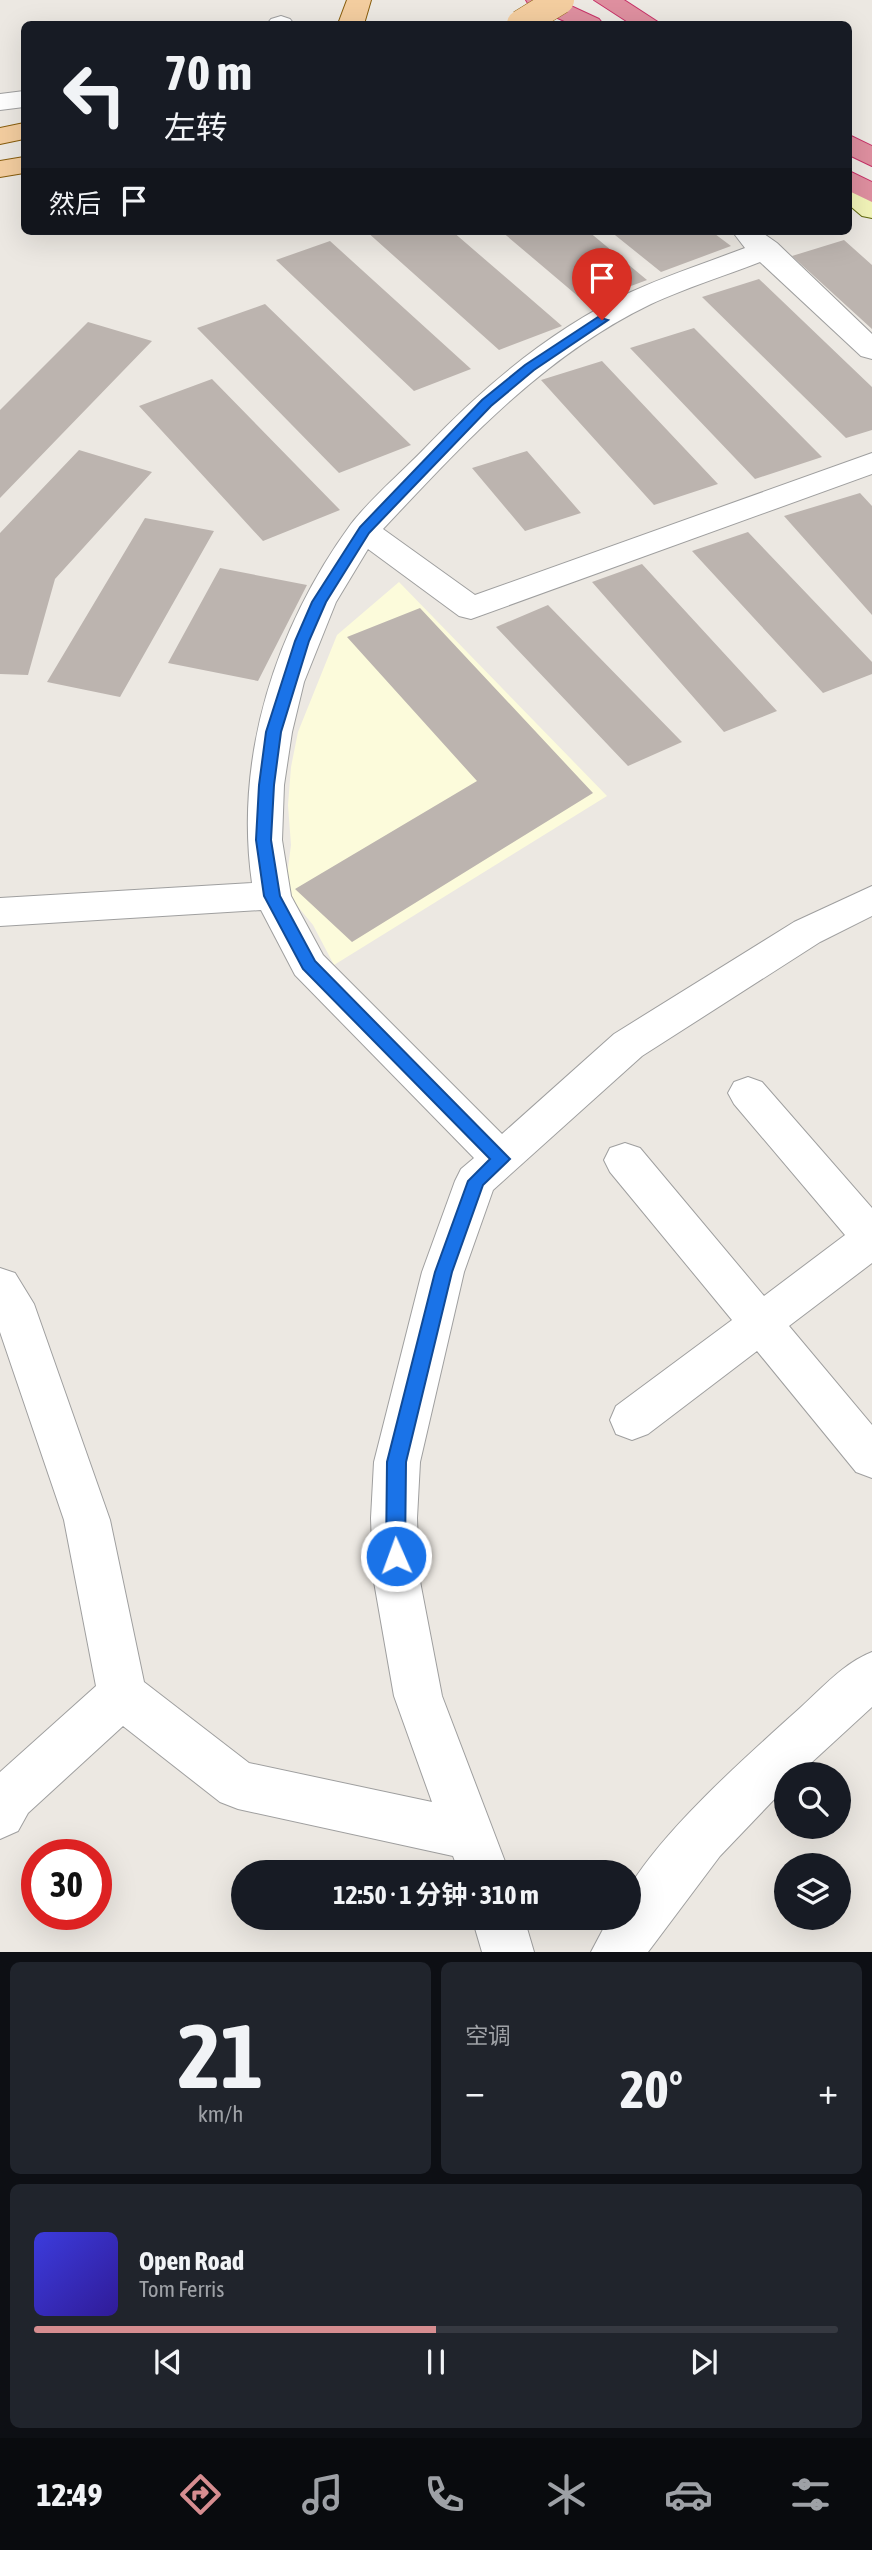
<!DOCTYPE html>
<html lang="zh">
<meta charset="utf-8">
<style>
:root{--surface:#171b24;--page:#20242c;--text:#f1f3f6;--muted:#9ea1a6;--line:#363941;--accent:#d68d90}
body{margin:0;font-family:"Asap Condensed","Noto Sans SC",sans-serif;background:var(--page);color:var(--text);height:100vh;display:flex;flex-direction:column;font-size:26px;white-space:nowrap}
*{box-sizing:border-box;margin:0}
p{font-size:23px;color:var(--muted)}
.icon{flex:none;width:38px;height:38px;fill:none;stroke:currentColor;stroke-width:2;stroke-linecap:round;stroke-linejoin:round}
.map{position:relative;height:1952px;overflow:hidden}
.drawer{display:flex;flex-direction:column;gap:10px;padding:10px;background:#0d0f14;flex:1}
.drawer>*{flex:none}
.guide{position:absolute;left:21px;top:21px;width:831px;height:214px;border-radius:10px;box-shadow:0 7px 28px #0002;background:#171b24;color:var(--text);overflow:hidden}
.tools{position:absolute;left:774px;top:1762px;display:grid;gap:14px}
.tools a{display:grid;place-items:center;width:77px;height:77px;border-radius:50%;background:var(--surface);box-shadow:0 7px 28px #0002;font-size:35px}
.speed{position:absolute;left:21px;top:1839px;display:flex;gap:14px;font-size:35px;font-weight:700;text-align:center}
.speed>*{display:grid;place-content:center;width:91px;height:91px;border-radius:50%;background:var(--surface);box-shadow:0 7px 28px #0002;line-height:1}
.speed .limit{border:10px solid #d22;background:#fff;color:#111}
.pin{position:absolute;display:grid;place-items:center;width:60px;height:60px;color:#fff;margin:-72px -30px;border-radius:50% 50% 50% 0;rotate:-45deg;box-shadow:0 0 7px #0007}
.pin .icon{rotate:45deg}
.me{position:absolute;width:77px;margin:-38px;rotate:358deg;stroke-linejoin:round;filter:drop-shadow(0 0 5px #0008)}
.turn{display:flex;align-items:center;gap:24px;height:147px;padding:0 28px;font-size:32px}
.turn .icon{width:91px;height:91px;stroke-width:2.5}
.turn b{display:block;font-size:49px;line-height:60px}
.then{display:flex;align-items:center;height:66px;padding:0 28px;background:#0003;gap:14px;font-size:26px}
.big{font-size:52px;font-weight:700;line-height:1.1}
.drawer .card{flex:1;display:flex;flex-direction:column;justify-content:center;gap:10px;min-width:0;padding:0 24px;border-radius:10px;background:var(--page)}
.drawer .dial{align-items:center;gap:0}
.dial b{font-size:91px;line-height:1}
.song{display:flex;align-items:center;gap:21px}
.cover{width:84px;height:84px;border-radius:10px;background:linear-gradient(135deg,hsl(240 70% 55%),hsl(250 70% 35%))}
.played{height:7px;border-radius:4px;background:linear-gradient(90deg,var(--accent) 50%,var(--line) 50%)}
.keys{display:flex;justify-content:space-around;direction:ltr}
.heat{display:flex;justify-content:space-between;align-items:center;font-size:38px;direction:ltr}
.drawer .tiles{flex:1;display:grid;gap:10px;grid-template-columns:1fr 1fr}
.card:last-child{grid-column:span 2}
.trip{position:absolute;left:231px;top:1860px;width:410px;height:70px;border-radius:35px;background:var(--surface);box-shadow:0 7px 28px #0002;font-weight:700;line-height:70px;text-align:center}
.tab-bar{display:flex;height:112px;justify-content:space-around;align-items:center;background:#090b0e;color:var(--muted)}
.tab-bar .icon{width:49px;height:49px}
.tab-bar .current{color:var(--accent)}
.tab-bar b{font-size:32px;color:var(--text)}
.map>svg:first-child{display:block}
</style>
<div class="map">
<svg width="872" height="1952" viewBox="0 0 872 1952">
<rect width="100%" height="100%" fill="#ece8e2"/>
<path fill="#fcfbdb" d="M399,582L607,796L334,965L313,925L285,891L291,845L288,805L291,767L298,732L337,635Z"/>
<path fill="#bcb4af" d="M366,231H452L562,326L499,350Z
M501,231H588L647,280L586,303Z
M610,231H711L731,246L661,272Z
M844,240L872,265V329L792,256Z
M330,241L471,369L414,391L276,260Z
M759,279L872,387V430L846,438L702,297Z
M265,304L411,445L339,473L197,328Z
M88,322L152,341L0,498V410Z
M694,328L822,457L755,479L630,348Z
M602,361L718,484L654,505L541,380Z
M212,379L340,510L263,541L139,406Z
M79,450L152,472L55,579L28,675L0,674V533Z
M527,451L581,513L525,531L472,468Z
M860,493L872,506V615L784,516Z
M145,518L214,531L120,697L47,682Z
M748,532L872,662V674L823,693L692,551Z
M642,564L777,711L724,732L592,582Z
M220,568L307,585L258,681L168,663Z
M548,605L682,742L628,766L496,627Z
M420,608L593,793L352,942L295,889L477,781L347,637Z"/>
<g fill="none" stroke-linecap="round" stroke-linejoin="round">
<g stroke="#9f9f9f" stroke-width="2">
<path id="street" d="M281,16L290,19L294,24H267L271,19Z
M24,91V107L0,110V94Z
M732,231H760L777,243L872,334V359L861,356L760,262C724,276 686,288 651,304C543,356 464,443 383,529L475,595L872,453V474L471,619L459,616L368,549L336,602L304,682L292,732L284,785L282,840L291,896L323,955L502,1134L614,1034L794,922L872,886V916L820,942L642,1056L493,1190L464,1272L420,1462L417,1518L419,1576L442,1696L509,1872H459L453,1856L238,1809L220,1802L123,1726L28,1813L18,1831L0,1839V1772L96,1686L64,1520L0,1332V1268L15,1273L34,1304L110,1520L144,1682L249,1763L432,1802L394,1696L373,1576L371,1518L374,1462L422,1272L455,1181L461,1169L474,1158L295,975L261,910L0,926V898L252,883C234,756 276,627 351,524C372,497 401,473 425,448C484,386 553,328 631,292C668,275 708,262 745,248Z
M748,1077L762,1082L872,1208V1263L789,1326L872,1425V1478L856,1472L757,1351L648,1434L632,1440L616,1434L610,1420L616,1406L732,1320L610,1172L604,1160L610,1148L625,1143L640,1148L764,1296L845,1235L734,1104L728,1093L734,1082Z
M872,1652V1707L799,1774H786V1787L720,1856L648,1952H591L609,1918H628C628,1909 626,1894 630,1886C668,1825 747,1756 800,1708C823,1687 844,1663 872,1652Z
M472,1918H524L534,1952H482Z"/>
</g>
<g stroke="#5f670d" stroke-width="2">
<path id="secondary" d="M849,183L859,185L872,196V218L862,216L849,205Z"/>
</g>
<g stroke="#875c0c" stroke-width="2">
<path id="primary" d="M347,0H371L364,24H338Z
M24,123V139L0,144V128Z
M24,157V173L0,177V161Z"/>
</g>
<g stroke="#c73268" stroke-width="2">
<path id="highway" d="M526,0H558L599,19L603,24H571L529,5Z
M594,0H624L661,24H631Z
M849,135L872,146V166L849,155Z
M849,171L872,182V202L849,191Z"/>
</g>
<use href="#street" fill="#fff" fill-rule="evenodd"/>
<use href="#secondary" fill="#f1f3b8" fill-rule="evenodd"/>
<use href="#primary" fill="#f3cd9f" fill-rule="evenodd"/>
<use href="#highway" fill="#de8f9f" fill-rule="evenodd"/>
<g stroke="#875c0c" stroke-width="29" stroke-linecap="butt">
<path id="primary-bridge" d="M521,24L560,0"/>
</g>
<use href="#primary-bridge" stroke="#f3cd9f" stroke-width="28"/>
</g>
<path fill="#1a73e8" stroke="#114b97" stroke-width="2" d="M598,317L608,320L534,370L491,406L369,533L326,602L309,641L281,732L274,785L271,840L280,896L315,961L510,1159L483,1185L452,1272L406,1462L405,1556L402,1563L396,1565L389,1563L386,1556L387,1462L435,1272L468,1181L490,1159L303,969L264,896L256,840L259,785L266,732L295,641L312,602L360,527L482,400L525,365Z"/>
</svg>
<div class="tools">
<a><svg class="icon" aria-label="search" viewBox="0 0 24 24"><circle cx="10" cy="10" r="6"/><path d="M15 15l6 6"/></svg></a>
<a><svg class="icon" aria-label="layers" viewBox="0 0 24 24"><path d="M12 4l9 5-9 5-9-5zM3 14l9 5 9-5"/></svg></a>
</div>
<div class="speed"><div class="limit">30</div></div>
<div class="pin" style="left:602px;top:320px;background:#d93025"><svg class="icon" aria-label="arrive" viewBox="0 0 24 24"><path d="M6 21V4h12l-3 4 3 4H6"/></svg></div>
<svg class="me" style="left:396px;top:1556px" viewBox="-20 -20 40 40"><circle r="17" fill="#1a73e8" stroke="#fff" stroke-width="3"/><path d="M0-11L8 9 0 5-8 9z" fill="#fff"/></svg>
<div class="trip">12:50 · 1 分钟 · 310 m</div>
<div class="guide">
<div class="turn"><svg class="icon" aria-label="left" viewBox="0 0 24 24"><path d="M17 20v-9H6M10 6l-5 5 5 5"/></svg><div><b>70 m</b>左转</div></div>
<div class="then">然后<svg class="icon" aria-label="arrive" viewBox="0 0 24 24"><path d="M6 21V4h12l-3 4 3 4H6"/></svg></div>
</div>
</div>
<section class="drawer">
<div class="tiles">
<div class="card dial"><b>21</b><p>km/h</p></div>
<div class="card"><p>空调</p>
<div class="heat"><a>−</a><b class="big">20°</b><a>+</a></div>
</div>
<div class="card">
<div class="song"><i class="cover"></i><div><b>Open Road</b><p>Tom Ferris</p></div></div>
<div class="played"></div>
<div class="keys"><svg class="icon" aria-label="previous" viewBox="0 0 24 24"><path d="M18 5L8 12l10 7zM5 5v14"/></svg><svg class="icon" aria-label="pause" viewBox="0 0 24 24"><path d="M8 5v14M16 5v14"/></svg><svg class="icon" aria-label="next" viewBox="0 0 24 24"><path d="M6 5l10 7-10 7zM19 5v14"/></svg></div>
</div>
</div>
</section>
<nav class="tab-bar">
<b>12:49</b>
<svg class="icon current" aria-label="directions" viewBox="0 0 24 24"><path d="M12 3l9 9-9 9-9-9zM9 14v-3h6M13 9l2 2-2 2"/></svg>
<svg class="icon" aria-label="music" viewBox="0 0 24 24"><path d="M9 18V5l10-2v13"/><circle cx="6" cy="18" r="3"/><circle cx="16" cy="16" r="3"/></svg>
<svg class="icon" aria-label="phone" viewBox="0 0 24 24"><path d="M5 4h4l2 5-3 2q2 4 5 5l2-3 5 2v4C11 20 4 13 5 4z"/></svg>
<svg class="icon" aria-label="climate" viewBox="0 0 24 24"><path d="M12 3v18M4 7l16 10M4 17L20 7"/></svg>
<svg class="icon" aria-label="car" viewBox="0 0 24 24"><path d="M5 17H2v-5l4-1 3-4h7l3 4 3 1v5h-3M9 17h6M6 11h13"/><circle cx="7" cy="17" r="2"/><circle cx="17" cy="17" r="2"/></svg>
<svg class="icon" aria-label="filters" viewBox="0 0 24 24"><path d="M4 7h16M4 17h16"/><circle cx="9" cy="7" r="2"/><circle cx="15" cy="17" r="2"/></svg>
</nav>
